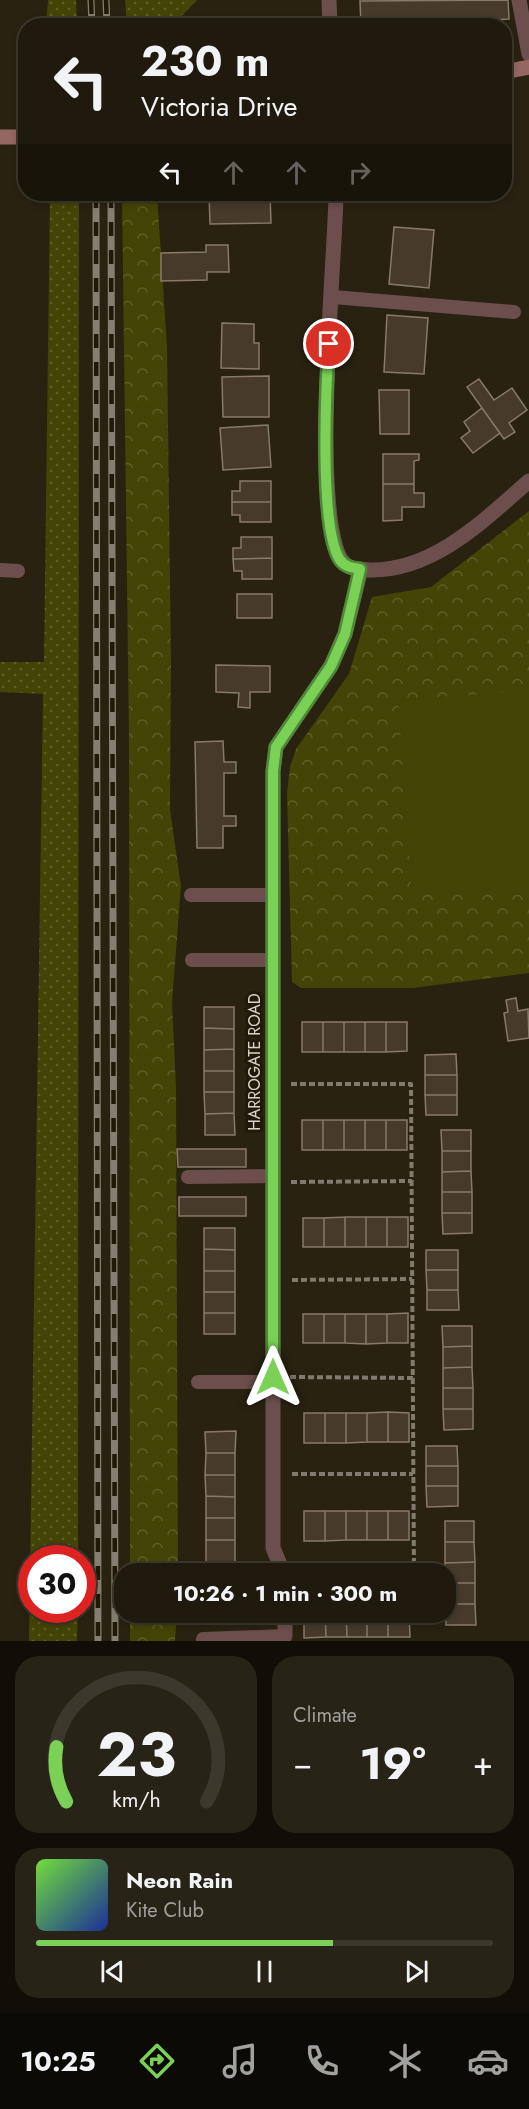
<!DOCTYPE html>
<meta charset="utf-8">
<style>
:root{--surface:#1f1a0d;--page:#272316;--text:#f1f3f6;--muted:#a1a19d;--line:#3c382e;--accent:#7ad156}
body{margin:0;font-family:Jost,sans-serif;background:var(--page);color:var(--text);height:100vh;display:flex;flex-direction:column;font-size:22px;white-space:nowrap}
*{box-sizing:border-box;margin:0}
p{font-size:20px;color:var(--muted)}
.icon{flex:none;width:33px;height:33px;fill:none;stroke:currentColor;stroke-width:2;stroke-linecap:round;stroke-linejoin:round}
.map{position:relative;height:1641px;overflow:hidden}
.side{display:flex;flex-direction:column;gap:15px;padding:15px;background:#110e07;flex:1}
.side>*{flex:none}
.hud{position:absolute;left:18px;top:18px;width:494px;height:183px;border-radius:24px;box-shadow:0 3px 9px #0003,0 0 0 2px var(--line);background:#1f1a0d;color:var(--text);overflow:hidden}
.speed{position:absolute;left:18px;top:1545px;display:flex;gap:12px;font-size:30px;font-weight:700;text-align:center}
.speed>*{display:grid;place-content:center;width:78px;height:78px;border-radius:50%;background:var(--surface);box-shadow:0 3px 9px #0003,0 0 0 2px var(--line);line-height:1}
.speed .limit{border:9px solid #d22;background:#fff;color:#111}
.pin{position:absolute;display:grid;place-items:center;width:51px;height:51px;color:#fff;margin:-26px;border:3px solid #fff;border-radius:50%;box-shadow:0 2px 6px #0007}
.me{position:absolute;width:66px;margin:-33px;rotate:0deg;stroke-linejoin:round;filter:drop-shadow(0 0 4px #0008)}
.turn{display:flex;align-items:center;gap:21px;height:126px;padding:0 24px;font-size:27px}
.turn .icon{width:78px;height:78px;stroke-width:2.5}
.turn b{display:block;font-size:42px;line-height:51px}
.lanes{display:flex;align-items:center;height:57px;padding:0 24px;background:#0003;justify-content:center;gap:30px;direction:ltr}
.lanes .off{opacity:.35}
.big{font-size:45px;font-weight:700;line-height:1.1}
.side .widget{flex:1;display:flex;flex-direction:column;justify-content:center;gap:9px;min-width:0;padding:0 21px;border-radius:24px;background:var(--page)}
.side .dial{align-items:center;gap:0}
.dial svg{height:156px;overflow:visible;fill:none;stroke:var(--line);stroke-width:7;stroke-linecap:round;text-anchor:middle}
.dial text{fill:var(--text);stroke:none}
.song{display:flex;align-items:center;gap:18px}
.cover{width:72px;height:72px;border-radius:9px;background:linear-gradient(135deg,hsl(100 70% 55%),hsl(230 70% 35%))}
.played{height:6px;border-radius:3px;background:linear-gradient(90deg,var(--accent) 65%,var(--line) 65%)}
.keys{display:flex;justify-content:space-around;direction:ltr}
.heat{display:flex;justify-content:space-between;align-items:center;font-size:33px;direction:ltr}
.side .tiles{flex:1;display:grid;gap:15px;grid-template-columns:1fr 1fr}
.widget:last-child{grid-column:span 2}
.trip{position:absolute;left:114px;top:1563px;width:342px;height:60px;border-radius:24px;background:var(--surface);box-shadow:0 3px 9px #0003,0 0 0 2px var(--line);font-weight:700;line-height:60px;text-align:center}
.menu{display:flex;height:96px;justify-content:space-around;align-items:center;background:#0c0a05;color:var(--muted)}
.menu .icon{width:42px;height:42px}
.menu .selected{color:var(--accent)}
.menu b{font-size:27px;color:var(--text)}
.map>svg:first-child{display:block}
</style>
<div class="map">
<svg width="529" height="1641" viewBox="0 0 529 1641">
<defs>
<pattern id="grass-dots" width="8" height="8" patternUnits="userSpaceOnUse" patternTransform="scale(1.5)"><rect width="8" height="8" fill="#434405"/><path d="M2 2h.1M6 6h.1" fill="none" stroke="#5d5e28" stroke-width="1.8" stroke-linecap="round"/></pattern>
<pattern id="forest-crowns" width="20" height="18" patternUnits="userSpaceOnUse" patternTransform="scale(1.5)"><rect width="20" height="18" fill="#434405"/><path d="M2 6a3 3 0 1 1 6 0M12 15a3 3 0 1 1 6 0" fill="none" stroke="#5d5e28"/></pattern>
</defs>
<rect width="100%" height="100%" fill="#292211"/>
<path fill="url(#grass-dots)" d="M48,0H76L77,25H46Z
M125,0H197L172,26L127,25Z
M50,194H79L78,1558H32V1610H78L77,1641H29L43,694L0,692V662H44Z"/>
<path fill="url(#forest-crowns)" d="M122,194H157L167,347L171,659L170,810L181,886L172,1002L176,1087L178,1574L130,1573L129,738Z
M529,511V973L413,988H301L292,982L287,793L290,767L296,749L349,674L372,597L431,587Z
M130,1613H177L175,1641H130Z"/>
<path fill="#434405" d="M529,691V887L412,895L398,700Z"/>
<path fill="#473a2b" stroke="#887a69" stroke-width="1.5" d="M508,0L509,19L476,21V26H361L360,1Z
M295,22V26H265V23Z
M209,194H270L271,223L210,224Z
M394,227L434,230L429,288L389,284Z
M206,245H228L229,272H207V280L161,281V253L206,252Z
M387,315L428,318L424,374L384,372Z
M222,323L254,324V343H259V369L221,368Z
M269,376V417H223L222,377Z
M479,379L494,400L512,388L527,410L509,423L515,432L504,439L467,387Z
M379,390H409V434H380Z
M482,408L500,433L473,453L461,438L470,431L464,422Z
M268,425L271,467L223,470L220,428Z
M383,454H419V460L414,461V484H383Z
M240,481H271V502H232V491H240Z
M383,484H414V493H424V507H402V520L383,521Z
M232,502H271V522H240V515H232Z
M241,537H272V558L233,559V548H241Z
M272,558V579H242V571H234L233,559Z
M237,594H272V618H237Z
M216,665L270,666V692H250V708L238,707L239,693L216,692Z
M223,741L224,762H236V773H224V816H236V826H223V848H197L195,742Z
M516,998L518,1011L528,1009L529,1038L508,1041L504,1013L508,1012L506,1000Z
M204,1007H234V1029L204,1028Z
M302,1022H323V1052H302Z
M323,1022H344V1052H323Z
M344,1022H365V1052H344Z
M365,1022H386V1052H365Z
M386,1022H407V1051L386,1052Z
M204,1028L234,1029V1049L204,1050Z
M234,1049V1071H204V1050Z
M456,1054L457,1075H425V1055Z
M204,1071H234V1092H204Z
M425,1075H457V1095H425Z
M204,1092H234V1113L205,1114Z
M425,1095H457V1115H426Z
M234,1113L235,1135H205V1114Z
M302,1120H323V1150H302Z
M323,1120H344V1150H323Z
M344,1120H365V1150H344Z
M365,1120H386V1150H365Z
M386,1120H407V1150H386Z
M441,1130H471V1151H442Z
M177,1149H246V1167H178Z
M442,1151H471V1171L442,1172Z
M471,1171L472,1192H442V1172Z
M442,1192H472V1213H442Z
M179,1197H246V1216H179Z
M442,1213H472V1233L443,1234Z
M345,1217H366V1247H345Z
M345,1217V1247H324V1218Z
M366,1217H387V1247H366Z
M387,1217H408V1247H387Z
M303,1218H324V1247H303Z
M204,1228H235V1250L204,1249Z
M204,1249L235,1250V1271H204Z
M426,1250H458V1270H426Z
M426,1270H458V1290H427Z
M204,1271H235V1292H204Z
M427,1290H458L459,1310H427Z
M204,1292H235V1313H204Z
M204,1313H235V1334H204Z
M408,1313V1343H387V1314Z
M303,1314H324V1343H303Z
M324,1314H345V1343H324Z
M345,1314H366V1344L345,1343Z
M366,1314H387V1343L366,1344Z
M442,1326H472V1346L443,1347Z
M472,1346V1367L443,1368V1347Z
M472,1367L473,1388H443V1368Z
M443,1388H473V1409H443Z
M443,1409H473V1429L444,1430Z
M388,1412L409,1413V1442H388Z
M388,1412V1442H367V1413Z
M304,1413H325V1443H304Z
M325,1413H346V1443H325Z
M346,1413H367V1442L346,1443Z
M236,1431L235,1453H206L205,1432Z
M426,1446H457L458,1466H426Z
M206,1453H235V1475H205Z
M426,1466H458V1486H426Z
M205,1475H235V1497L206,1496Z
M426,1486H458V1506L427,1507Z
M206,1496L235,1497V1518H206Z
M304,1511H325V1541H304Z
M325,1511H346V1540L325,1541Z
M346,1511H367V1540H346Z
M367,1511H388V1540H367Z
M388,1511H409V1540H388Z
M206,1518H235V1540H206Z
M445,1521H474V1542H445Z
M206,1540H235V1562H206Z
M445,1542H474L475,1562L445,1563Z
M206,1562H235L236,1574H206Z
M475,1562V1583H446L445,1563Z
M446,1583H475V1604H446Z
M446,1604H475L476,1625H446Z
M304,1612H325L326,1637L304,1638Z
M325,1612H346L347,1637H326Z
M346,1612H367V1637H347Z
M367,1612H388V1637H367Z
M388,1612H409L410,1637H388Z"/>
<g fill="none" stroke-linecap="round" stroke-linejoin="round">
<path stroke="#817b6d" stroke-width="4" stroke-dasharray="6 3" stroke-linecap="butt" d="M291,1084H411L414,1574
M291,1182L412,1181
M292,1280L412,1279
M290,1377L413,1378
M292,1474H413"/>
<path stroke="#6c4f4d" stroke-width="14" d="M333,297L514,312
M0,570L18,571
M191,895H272
M192,960H272
M188,1177L272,1176
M198,1382H273
M203,1639L285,1636"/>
<path stroke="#6c4f4d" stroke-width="15" d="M329,0L330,26
M519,0L529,54
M336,194C336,248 307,544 348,566C354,570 363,569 370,570C434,571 484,520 529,481
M284,1574L273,1548V771L276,747L331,666L345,634L361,569
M285,1636V1612"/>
<path stroke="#946763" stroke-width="15" d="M504,72L529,67
M0,137H26"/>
<g stroke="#847f71" stroke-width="7">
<path id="rail" d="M91,0L92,26
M106,0L107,26
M96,194L98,1641
M111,194L115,1641"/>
</g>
<use href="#rail" stroke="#201908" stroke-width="4.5" stroke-dasharray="14" stroke-linecap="butt"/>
</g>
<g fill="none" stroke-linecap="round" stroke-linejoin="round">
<g stroke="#4f8838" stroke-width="15">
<path id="route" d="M273,1377V771L276,747L331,666L345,634L360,569C353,568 345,567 340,560C319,528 326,386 329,344"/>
</g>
<use href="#route" stroke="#7ad156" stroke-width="10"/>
</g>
<g text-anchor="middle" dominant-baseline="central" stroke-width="6" stroke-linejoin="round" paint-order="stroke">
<g font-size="16" fill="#d7d3c8" stroke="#201908">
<text transform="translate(254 1062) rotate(-90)">HARROGATE ROAD</text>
</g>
</g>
</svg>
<div class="speed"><div class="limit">30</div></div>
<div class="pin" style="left:329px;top:344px;background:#d93025"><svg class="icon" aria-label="arrive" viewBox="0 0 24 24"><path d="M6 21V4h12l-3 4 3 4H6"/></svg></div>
<svg class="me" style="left:273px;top:1377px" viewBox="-20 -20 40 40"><path d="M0-17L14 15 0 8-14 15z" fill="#7ad156" stroke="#fff" stroke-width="4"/></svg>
<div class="trip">10:26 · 1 min · 300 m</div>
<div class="hud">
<div class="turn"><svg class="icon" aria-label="left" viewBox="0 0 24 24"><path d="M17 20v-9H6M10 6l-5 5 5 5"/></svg><div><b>230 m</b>Victoria Drive</div></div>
<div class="lanes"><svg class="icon" aria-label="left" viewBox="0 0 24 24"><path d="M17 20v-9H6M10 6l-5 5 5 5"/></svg><svg class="icon off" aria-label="ahead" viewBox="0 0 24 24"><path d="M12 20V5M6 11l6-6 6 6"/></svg><svg class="icon off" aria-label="ahead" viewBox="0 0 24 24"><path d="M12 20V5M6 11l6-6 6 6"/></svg><svg class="icon off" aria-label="right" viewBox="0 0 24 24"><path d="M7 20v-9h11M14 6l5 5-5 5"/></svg></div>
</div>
</div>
<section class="side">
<div class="tiles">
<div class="widget dial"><svg viewBox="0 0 100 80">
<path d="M14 69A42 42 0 1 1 86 69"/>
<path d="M14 69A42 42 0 0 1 9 41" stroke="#7ad156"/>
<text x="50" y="56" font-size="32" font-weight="700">23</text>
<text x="50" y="72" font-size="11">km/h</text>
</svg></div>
<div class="widget"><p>Climate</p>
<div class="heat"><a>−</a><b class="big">19°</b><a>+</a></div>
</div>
<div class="widget">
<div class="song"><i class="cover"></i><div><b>Neon Rain</b><p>Kite Club</p></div></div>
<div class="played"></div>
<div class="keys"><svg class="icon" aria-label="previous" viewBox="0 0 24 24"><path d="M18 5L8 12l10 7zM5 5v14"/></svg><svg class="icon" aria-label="pause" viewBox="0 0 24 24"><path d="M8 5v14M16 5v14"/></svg><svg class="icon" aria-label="next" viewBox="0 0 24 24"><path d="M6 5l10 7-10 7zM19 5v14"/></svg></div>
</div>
</div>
</section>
<nav class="menu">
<b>10:25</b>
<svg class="icon selected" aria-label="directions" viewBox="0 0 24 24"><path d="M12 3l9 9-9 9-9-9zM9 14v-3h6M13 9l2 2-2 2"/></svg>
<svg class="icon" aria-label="music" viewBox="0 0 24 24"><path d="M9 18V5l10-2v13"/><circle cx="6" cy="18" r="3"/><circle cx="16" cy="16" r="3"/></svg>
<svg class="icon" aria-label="phone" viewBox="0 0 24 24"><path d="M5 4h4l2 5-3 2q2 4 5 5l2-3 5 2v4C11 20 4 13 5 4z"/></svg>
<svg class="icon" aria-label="climate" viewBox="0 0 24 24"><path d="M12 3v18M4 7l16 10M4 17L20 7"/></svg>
<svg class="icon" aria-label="car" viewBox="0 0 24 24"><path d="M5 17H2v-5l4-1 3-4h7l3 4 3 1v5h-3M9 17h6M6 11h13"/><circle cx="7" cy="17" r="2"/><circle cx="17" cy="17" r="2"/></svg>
</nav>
